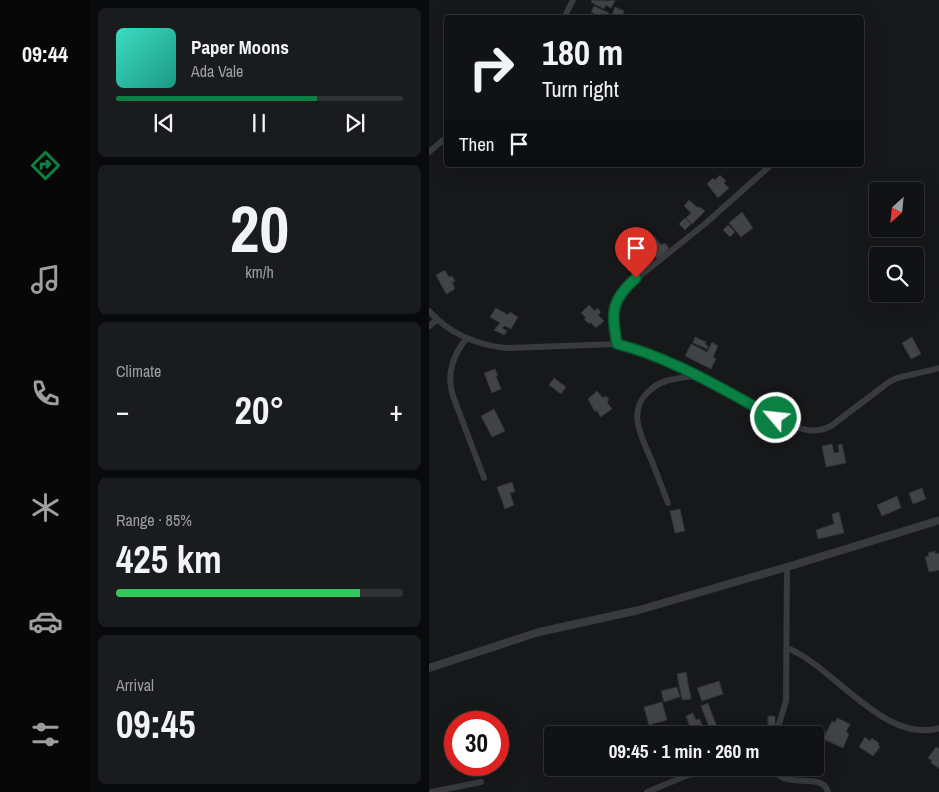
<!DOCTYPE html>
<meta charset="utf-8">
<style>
:root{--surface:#111214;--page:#1a1b1d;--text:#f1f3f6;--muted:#9c9ea0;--line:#303234;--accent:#0b8043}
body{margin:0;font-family:"Archivo Narrow",sans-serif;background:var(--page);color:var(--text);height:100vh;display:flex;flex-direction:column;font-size:19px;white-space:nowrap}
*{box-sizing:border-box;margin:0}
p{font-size:16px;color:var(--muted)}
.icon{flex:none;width:28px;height:28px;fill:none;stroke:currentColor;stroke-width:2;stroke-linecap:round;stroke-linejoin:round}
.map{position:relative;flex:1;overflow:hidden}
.panel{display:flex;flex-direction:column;gap:8px;padding:8px;background:#090a0b;width:339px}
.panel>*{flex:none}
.top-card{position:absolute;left:15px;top:15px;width:420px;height:152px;border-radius:5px;box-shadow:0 5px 20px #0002,0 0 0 1px var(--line);background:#111214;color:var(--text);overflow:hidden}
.needle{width:32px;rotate:207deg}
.buttons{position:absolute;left:440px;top:182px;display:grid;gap:10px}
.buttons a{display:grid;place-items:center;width:55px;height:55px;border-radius:5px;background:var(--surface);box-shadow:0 5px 20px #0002,0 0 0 1px var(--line);font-size:25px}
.speed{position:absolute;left:15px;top:711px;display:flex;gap:10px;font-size:25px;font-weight:700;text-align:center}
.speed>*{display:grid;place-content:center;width:65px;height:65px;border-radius:50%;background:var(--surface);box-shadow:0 5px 20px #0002,0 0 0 1px var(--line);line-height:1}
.speed .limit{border:8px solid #d22;background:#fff;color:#111}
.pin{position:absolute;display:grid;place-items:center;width:42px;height:42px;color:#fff;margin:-51px -21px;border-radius:50% 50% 50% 0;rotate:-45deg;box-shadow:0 0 5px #0007}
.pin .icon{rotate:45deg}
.me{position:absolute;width:55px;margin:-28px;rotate:298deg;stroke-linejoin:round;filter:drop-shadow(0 0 4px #0008)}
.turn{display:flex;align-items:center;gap:18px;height:105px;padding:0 15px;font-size:22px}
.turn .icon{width:65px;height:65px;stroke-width:2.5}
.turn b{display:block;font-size:35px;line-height:42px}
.then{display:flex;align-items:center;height:48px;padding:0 15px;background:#0003;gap:10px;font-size:19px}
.big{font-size:38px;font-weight:700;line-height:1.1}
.panel .widget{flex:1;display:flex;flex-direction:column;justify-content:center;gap:8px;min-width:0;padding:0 18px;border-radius:8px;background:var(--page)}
.panel .dial{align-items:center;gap:0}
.dial b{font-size:65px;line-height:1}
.song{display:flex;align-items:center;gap:15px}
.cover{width:60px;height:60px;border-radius:8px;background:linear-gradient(135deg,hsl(170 70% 55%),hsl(170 70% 35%))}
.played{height:5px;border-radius:2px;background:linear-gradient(90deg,var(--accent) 70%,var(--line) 70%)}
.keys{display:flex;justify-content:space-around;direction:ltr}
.heat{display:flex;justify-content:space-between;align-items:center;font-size:28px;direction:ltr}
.charge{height:8px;border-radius:4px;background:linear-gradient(90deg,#34c759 85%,var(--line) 0)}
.trip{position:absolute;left:115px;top:726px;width:280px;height:50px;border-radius:5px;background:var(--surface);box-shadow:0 5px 20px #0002,0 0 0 1px var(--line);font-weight:700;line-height:50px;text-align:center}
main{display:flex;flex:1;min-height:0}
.tabs{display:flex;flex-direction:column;width:90px;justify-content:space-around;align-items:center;background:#070708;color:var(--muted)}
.tabs .icon{width:35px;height:35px}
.tabs .selected{color:var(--accent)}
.tabs b{font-size:22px;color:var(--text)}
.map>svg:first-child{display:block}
</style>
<main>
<nav class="tabs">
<b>09:44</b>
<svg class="icon selected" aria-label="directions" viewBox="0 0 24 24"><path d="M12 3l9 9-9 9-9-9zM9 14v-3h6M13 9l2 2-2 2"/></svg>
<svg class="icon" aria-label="music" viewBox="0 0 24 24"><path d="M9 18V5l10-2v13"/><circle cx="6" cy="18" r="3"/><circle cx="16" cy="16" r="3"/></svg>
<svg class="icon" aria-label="phone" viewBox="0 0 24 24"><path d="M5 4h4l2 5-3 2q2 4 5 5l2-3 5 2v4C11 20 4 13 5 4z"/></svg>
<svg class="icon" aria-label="climate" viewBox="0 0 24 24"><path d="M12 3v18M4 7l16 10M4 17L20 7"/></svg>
<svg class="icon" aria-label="car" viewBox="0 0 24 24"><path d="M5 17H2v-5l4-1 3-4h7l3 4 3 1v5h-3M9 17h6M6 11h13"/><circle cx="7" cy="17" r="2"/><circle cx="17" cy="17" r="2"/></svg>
<svg class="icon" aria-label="filters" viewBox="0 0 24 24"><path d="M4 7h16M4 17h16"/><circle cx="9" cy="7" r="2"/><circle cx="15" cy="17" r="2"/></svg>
</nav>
<section class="panel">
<div class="widget">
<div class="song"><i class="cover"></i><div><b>Paper Moons</b><p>Ada Vale</p></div></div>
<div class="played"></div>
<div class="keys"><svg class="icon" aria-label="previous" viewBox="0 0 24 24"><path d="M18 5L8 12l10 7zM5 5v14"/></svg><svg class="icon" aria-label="pause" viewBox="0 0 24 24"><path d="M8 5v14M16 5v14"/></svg><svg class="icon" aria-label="next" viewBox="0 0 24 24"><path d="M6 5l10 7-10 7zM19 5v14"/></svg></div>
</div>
<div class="widget dial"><b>20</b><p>km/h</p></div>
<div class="widget"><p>Climate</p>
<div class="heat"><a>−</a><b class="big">20°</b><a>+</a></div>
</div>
<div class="widget"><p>Range · 85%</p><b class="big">425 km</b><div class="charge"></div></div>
<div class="widget"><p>Arrival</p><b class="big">09:45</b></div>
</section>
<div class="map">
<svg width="511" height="792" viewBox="0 0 511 792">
<rect width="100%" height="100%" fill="#17181a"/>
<path fill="#414347" stroke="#313236" d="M163,0L179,1L184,0L186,1L182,8L177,5L175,9L162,2Z
M165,6L180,13L178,18H174L162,12Z
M186,7L195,11L193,18L182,17Z
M291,175L297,181L295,183L300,188L289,198L278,184L284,178L286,180Z
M260,200L269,208L271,207L276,211L263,224L257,218L262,213L255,206Z
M313,212L324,228L312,237L300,223Z
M256,218L262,224L256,230L250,224Z
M299,225L306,232L301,237L294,230Z
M225,236L232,245L236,243L240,248L229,259L223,255L227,248L220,241Z
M16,270L20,277L23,276L26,281L23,282L26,289L17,294L7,275Z
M160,305L166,311L168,308L172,312L169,315L175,321L167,328L161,322L160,324L155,319L157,318L152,313Z
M67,308L79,315L81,312L89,317L82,329L76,326L74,327L73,328L78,331L75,335L65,330L71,323L61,317Z
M266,337L277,342L276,344L279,346L278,349L264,343Z
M483,337L492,354L482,359L473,343Z
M283,342L289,346L284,357L287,359L282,369L256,356L262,344L278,352Z
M66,369L69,376H67L72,389L63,393L55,373Z
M125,378L137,387L132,394L120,385Z
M168,391L174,398L177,396L180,400L178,402L183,409L172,417L167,410L166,412L159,399Z
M65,409L76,431L63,437L52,416Z
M403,444L405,453L410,452L409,445L413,444L417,463L397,467L393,446Z
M83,482L86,492L81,493L85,505L76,509L68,487Z
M493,488L497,499L484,504L480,493Z
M468,496L472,508L453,516L448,505Z
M251,509L256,531L246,533L241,511Z
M410,512L415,533L389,539L387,530L405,524L403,514Z
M506,551V554L511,553V570L500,572L496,557L500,556L499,553Z
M257,672L262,699L253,700L248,674Z
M290,681L294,694L273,701L268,688Z
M248,687L251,697L235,702L232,691Z
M233,702L238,720L220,725L215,707Z
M279,703L291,735H283L272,706Z
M264,713L267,720L271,719L274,729L271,730L272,735H264L257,716Z
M339,716H346V726L339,725Z
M408,718L421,724L417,732L420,734L414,748L394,739L403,721L406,723Z
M436,737L441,741L443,738L450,743L449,745L451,747L444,756L430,747Z
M507,747L511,749V769L502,763L503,761L499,758Z"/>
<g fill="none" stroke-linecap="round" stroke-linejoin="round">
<path stroke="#383a3f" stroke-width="6" d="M135,18L144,0
M0,152L18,137
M0,311C19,333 48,345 77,348L188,344L207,349L268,376L363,426C378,431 388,433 402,426L460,382L468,378L511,368
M0,326L8,320
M38,338C24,354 17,375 24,396L55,478
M188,344L183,317L184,308L196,288L277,223L342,165
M239,503C234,490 229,477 224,464C215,441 197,414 218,393C224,387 230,383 237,381C247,378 258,377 268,376
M358,648C405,666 455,745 511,728
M344,735L350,724L357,701L358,567
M343,768C358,792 392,770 399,792
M3,792L52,782
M218,792L259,775L284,768"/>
<path stroke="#383a3f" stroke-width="8" d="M0,668L110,632L210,610L358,567L511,520"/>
</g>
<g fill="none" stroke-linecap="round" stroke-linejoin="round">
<g stroke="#07532c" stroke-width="12">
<path id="route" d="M207,278C182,300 182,312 188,344C244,358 296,391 347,418"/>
</g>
<use href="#route" stroke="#0b8043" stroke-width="9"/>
</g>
</svg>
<div class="buttons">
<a><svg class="needle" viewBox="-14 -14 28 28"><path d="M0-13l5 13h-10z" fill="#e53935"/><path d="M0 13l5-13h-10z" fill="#9c9ea0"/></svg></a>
<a><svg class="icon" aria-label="search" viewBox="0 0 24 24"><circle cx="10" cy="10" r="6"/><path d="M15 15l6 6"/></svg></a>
</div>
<div class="speed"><div class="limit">30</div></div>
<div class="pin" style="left:207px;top:278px;background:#d93025"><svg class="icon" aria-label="arrive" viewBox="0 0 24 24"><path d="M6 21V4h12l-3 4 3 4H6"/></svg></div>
<svg class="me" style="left:347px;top:418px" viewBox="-20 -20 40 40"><circle r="17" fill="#0b8043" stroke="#fff" stroke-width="3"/><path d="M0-11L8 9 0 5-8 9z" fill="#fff"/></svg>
<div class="trip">09:45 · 1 min · 260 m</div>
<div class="top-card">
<div class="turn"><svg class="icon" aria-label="right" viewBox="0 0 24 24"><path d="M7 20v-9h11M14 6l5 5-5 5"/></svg><div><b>180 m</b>Turn right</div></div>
<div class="then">Then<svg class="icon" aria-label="arrive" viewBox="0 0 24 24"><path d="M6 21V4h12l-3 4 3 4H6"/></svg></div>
</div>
</div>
</main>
